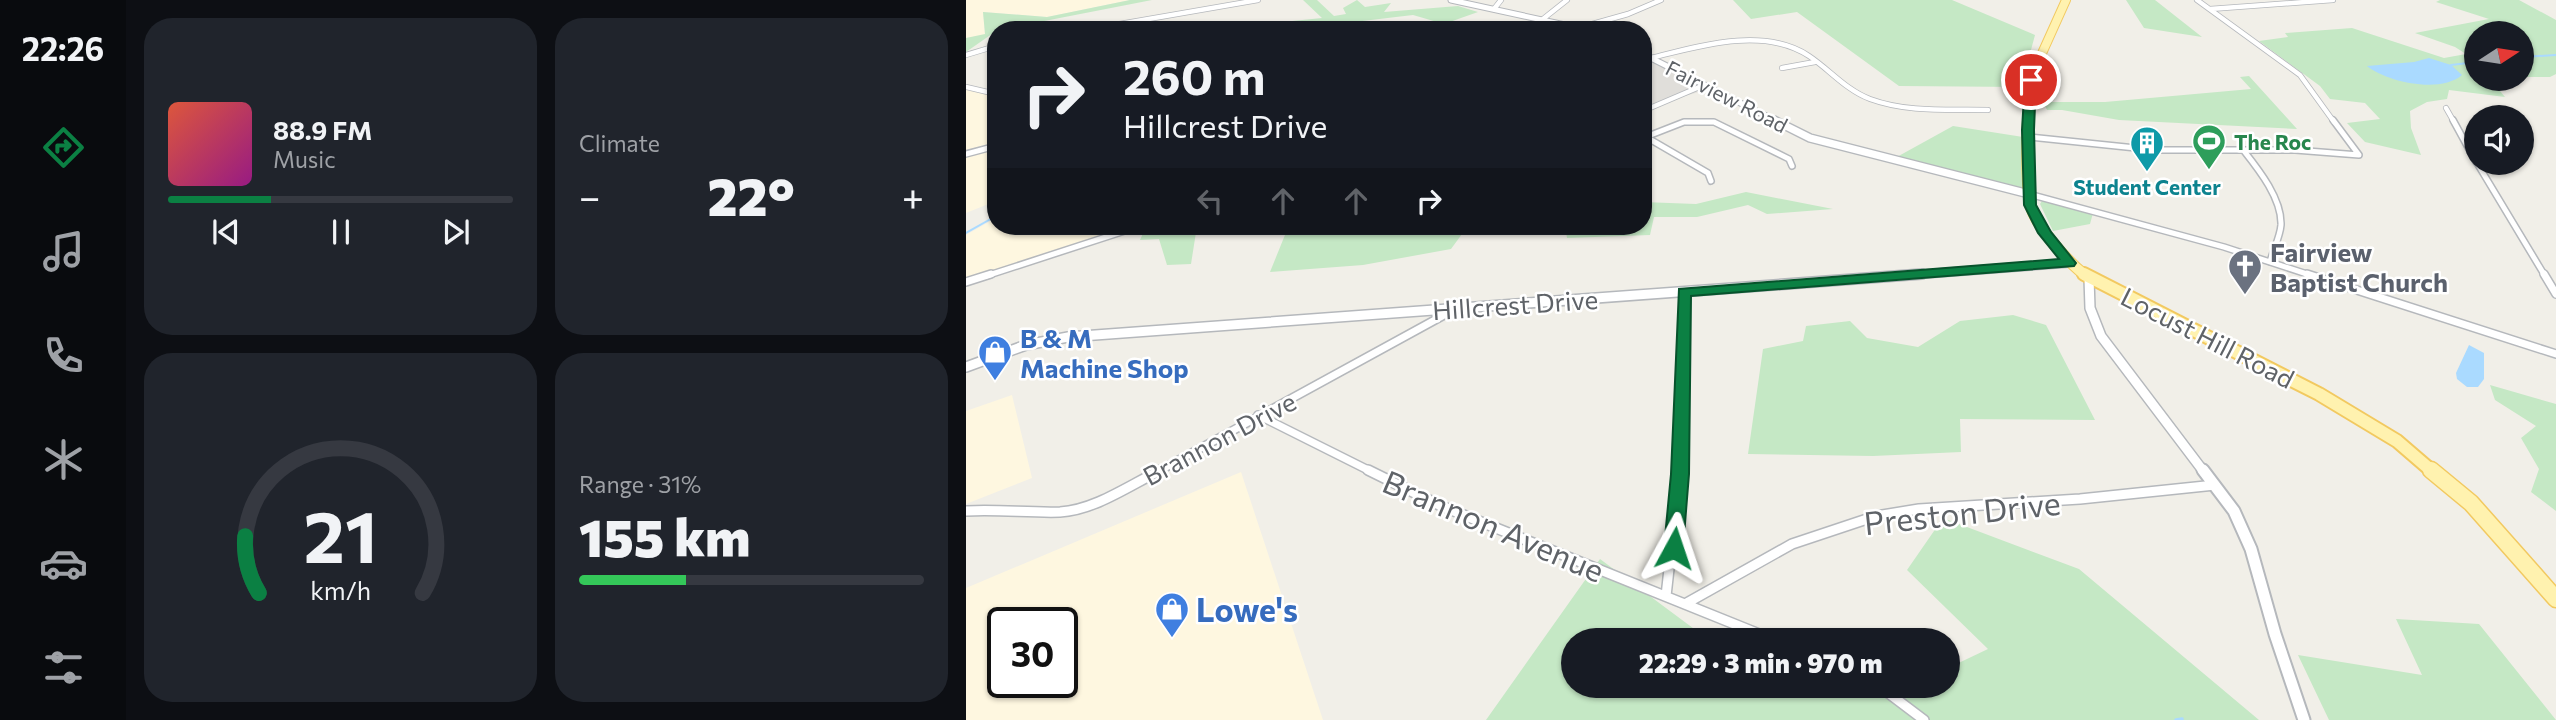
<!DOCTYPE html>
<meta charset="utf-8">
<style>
:root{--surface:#171b24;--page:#20242c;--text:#f1f3f6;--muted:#9ea1a6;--line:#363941;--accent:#0b8043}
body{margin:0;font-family:Commissioner,sans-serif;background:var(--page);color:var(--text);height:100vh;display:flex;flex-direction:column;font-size:26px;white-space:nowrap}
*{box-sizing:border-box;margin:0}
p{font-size:23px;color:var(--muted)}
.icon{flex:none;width:38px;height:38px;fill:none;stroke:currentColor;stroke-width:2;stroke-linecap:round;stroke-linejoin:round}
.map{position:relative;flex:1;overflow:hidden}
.panel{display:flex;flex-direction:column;gap:18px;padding:18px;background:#0d0f14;width:840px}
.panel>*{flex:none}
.guide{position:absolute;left:21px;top:21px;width:665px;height:214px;border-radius:28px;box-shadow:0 2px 5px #0004;background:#171b24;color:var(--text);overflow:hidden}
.needle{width:46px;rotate:78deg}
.buttons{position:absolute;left:1498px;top:21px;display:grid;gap:14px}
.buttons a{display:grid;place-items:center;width:70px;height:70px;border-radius:50%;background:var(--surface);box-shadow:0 2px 5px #0004;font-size:35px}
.speed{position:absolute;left:21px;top:607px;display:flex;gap:14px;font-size:35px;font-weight:700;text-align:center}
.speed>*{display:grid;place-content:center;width:91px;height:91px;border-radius:50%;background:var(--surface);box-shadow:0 2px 5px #0004;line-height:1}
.speed .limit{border:4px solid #111;border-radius:10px;background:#fff;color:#111}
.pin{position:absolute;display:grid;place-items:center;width:60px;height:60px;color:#fff;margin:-30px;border:4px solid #fff;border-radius:50%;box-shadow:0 2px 7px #0007}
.me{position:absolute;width:77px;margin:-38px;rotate:5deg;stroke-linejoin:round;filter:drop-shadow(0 0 5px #0008)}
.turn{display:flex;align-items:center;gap:24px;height:147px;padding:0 21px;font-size:32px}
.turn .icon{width:91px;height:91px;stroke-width:2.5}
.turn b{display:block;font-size:49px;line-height:60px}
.lanes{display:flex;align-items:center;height:66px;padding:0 21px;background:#0003;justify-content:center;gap:35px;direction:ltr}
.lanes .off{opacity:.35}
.big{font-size:52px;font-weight:800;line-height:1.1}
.panel .widget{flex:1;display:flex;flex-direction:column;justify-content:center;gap:10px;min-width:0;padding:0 24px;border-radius:28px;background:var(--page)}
.panel .dial{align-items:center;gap:0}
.dial svg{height:182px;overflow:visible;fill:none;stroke:var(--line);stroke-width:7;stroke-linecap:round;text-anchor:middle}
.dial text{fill:var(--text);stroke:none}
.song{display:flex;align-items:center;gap:21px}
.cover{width:84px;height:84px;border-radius:10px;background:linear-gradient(135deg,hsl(10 70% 55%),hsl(310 70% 35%))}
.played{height:7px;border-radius:4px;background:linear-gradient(90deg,var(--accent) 30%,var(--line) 30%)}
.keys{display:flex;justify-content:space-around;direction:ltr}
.heat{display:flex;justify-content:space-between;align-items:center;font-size:38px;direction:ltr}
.charge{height:10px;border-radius:5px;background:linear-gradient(90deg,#34c759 31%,var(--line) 0)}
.panel .tiles{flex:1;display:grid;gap:18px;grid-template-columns:repeat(2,1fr)}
.trip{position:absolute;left:595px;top:628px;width:399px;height:70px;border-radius:35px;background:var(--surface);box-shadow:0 2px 5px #0004;font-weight:800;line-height:70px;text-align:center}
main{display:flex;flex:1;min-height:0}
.tabs{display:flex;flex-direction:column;width:126px;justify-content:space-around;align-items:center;background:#090b0e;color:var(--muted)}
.tabs .icon{width:49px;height:49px}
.tabs .selected{color:var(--accent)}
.tabs b{font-size:32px;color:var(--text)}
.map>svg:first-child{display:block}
</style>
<main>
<nav class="tabs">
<b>22:26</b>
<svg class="icon selected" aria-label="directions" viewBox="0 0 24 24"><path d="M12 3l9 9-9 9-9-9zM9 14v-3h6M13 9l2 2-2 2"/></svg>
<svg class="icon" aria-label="music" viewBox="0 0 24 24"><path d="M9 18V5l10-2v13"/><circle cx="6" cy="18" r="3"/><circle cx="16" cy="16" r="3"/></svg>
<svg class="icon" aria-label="phone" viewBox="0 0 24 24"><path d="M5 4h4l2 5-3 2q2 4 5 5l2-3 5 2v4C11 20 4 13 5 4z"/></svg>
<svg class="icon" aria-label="climate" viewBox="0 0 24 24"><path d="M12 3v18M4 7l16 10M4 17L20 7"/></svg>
<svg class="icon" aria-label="car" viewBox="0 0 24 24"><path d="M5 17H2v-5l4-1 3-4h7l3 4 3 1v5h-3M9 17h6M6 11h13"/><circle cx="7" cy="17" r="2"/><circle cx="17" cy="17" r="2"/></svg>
<svg class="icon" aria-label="filters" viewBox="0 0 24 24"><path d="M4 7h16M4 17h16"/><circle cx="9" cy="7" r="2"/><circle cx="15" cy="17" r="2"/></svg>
</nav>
<section class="panel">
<div class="tiles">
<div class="widget">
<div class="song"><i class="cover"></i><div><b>88.9 FM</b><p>Music</p></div></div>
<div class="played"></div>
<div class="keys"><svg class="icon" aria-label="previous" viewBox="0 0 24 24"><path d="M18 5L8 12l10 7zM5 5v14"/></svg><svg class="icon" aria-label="pause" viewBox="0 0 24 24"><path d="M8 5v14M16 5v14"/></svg><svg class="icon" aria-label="next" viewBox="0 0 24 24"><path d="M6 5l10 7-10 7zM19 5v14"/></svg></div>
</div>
<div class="widget"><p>Climate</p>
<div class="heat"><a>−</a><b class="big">22°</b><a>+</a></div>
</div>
<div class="widget dial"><svg viewBox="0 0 100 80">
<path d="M14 69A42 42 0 1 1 86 69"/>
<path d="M14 69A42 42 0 0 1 8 44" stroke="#0b8043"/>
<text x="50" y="56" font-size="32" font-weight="700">21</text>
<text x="50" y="72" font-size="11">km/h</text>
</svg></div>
<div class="widget"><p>Range · 31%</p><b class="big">155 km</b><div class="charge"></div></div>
</div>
</section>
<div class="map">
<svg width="1590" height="720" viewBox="0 0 1590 720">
<rect width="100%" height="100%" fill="#f1efe8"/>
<path fill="#fef7e0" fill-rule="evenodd" d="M0,0H164L81,17L17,12L19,35L0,38Z
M0,89L30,96V142L0,150Z
M30,149V201L0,213V157Z
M30,218V226H153L149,232L0,280V235Z
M46,395L66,478L0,504V411Z
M275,472L357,720H0V588ZM96,623V682H37V623Z"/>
<path fill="#e0deda" d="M677,51L750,87L677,108Z"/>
<path fill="#c5e8c5" d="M164,0H186L63,24L43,22L0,52V38L19,34L17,12L81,17Z
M337,0H351L368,16L380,14L377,8L391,0L399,7L425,3L418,12L492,6L512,12L478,24L447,15L388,22L389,30H238L356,18Z
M767,0H986L1069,35L1055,87L933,86L831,12L785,19Z
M1160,0H1189L1236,37L1178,28Z
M1474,0H1553L1590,20V74L1584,77H1556V33H1510V79H1524L1539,97L1483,90L1481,99L1461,102L1444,111L1445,128L1455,155L1399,142L1381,123L1414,119L1399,103L1364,99L1354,86L1293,41L1322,37L1319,33L1386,28L1478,58L1500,54L1489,47L1449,33L1523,19L1470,2Z
M1283,76L1331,129L1153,120L1096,110H1081L1077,102H1139L1285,89L1274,77Z
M987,126L1057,137L1059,187L1054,190L929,158Z
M780,192L867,209L801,214L782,205L731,217H688L684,235L601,238L599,226L496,234L485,249L397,265L304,272L321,230L266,233L269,226H677V202L730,204Z
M1076,201L1127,213L1124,224L1087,231L1074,204Z
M188,226H231L225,264L201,265L193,239L174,240L179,229Z
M1047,315L1080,325L1129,420L994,419L995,452L907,456L782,454L797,349L837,341L840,326L884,321L901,338L952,347L994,321Z
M1524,385L1590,404V511L1565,492L1573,469L1555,438L1570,426L1529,400Z
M977,518L1113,569L1293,720H520L634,559L743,640H607V686H922L935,689L941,686H982V668L1022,649L941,570Z
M1430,619L1513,624L1590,720H1363L1332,655L1456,675Z"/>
<path fill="#aadaff" d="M1463,58L1485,65L1496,75C1474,94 1421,82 1401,66L1448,62Z
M1503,345L1518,353V379L1512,387H1501L1491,379L1490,373Z"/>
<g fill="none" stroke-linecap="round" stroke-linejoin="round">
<path stroke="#aadaff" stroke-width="2" d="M1556,57L1590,55
M1485,65L1510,62
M0,233L30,216"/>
<path stroke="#aadaff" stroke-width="3.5" d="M1210,720L1216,719"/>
<g stroke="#b5b8bc" stroke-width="6">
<path id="minor-far3" d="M1231,0L1334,75L1368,122
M528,9L535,0
M1244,9L1367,0
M577,19L601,0
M119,30L292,0
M605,30L662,14L695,0
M0,55L30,46
M685,58C733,46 798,26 843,56C864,70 880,90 904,99C942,113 983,109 1022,110
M816,68L849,62
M0,87L30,94
M1480,108L1488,122
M677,111L738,85"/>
</g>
<g stroke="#b5b8bc" stroke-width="8">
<path id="minor-far2" d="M1487,120L1510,162
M680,137L742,173L745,181
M1063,137L1189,150H1329L1393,155L1367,120
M677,138L718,122H748L823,159L826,166
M1278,151C1293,170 1316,199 1315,225C1314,237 1307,250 1304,262
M0,154L30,146
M1511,163L1579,276
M1063,194L1258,247L1347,276
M20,276L174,226"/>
</g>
<g stroke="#b5b8bc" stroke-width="10">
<path id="minor-far1" d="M1341,274L1590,354
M1578,274L1590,294
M0,282L25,274
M292,415L406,472
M191,472L489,309
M714,472L718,292"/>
</g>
<g stroke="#b5b8bc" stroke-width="12">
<path id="minor" d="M402,470L473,505L808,640
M0,511C31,509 63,513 94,512C129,510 164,485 195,470
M700,596L714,470
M719,604L826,544L910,516L953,509L1114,499L1249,485
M913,686L958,720"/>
</g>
<g stroke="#b5b8bc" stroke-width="7">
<path id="tertiary-far3" d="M485,0L622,30
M677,54L812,122"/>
</g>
<g stroke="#b5b8bc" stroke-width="10">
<path id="tertiary-far2" d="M808,120L844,138L1063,194
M932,276L1103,263"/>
</g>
<g stroke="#b5b8bc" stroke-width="12">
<path id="tertiary-far1" d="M1123,278L1124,308L1135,336L1238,472
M0,367L60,345L102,337L956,274"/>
</g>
<g stroke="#b5b8bc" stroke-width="15">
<path id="tertiary" d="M1237,470L1268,511L1285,549L1309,634L1338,720"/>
</g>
<g stroke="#f2c960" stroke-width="10">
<path id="primary-far3" d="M1062,122L1064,80L1100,0"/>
</g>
<g stroke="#f2c960" stroke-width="12">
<path id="primary-far2" d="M1062,120C1061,146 1060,177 1064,203C1068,225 1102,262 1120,276"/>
</g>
<g stroke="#f2c960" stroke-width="16">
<path id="primary-far1" d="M1118,274L1353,394L1431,441L1467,472"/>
</g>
<g stroke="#f2c960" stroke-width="19">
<path id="primary" d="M1465,470L1505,503L1590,599"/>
</g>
<use href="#minor-far3" stroke="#fff" stroke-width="4.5"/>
<use href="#minor-far2" stroke="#fff" stroke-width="5"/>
<use href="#minor-far1" stroke="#fff" stroke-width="7"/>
<use href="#minor" stroke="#fff" stroke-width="9"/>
<use href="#tertiary-far3" stroke="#fff" stroke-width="5"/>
<use href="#tertiary-far2" stroke="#fff" stroke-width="7"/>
<use href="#tertiary-far1" stroke="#fff" stroke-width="9"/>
<use href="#tertiary" stroke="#fff" stroke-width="11"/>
<use href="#primary-far3" stroke="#fff2af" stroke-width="8"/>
<use href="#primary-far2" stroke="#fff2af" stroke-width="10"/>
<use href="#primary-far1" stroke="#fff2af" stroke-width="12"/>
<use href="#primary" stroke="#fff2af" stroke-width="16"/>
</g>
<path fill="#0b8043" stroke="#07532c" stroke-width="2" d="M1065,77L1070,80L1068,130L1070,205L1085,232L1110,263L1108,266L725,296L723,474L717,548L714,554L708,557L701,554L698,548L705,474L713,289L1093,259L1072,233L1058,205L1056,130L1059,80Z"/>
<defs>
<g id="stadium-pin" transform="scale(1.75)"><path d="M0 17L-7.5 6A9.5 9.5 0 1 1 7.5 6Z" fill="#2e9e5b" stroke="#fff"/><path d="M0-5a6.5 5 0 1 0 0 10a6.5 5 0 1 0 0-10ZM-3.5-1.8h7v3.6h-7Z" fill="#fff"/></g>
<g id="building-pin" transform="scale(1.75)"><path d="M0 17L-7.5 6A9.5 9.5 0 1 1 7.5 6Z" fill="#0f9aa8" stroke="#fff"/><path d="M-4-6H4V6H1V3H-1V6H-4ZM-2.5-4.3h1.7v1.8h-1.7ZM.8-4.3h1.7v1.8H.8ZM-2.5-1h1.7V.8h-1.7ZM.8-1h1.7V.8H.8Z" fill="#fff"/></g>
<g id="church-pin" transform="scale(1.75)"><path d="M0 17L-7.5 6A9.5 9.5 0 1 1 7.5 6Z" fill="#6b7280" stroke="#fff"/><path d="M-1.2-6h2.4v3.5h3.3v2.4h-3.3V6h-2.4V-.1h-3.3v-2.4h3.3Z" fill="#fff"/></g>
<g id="shop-pin" transform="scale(1.75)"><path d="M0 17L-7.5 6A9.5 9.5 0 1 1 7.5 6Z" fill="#3f7fe0" stroke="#fff"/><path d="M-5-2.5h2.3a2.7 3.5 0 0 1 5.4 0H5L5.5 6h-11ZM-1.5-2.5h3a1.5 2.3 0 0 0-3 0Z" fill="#fff"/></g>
</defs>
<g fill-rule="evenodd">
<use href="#stadium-pin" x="1243" y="141"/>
<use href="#building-pin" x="1181" y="143"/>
<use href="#church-pin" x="1279" y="266"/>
<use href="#shop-pin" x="29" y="352"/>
<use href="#shop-pin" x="206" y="609"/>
</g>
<g text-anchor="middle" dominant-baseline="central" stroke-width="5" stroke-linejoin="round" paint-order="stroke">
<g font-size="21" fill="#5f6368" stroke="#fff">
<text transform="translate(761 96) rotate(27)">Fairview Road</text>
</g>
<g font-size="21" font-weight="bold" fill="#27864d" stroke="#fff" text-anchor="start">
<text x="1268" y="141">The Roc</text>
</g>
<g font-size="21" font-weight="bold" fill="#0d838f" stroke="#fff">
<text x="1181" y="186">Student Center</text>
</g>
<g font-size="26" font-weight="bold" fill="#5b616d" stroke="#fff" text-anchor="start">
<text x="1304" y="251">Fairview<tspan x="1304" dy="30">Baptist Church</tspan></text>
</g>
<g font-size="26" fill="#5f6368" stroke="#fff">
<text transform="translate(549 304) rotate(-4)">Hillcrest Drive</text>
<text transform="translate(1242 337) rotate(27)">Locust Hill Road</text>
<text transform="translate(253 438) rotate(-28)">Brannon Drive</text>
</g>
<g font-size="26" font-weight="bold" fill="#366cbe" stroke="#fff" text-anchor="start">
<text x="54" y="337">B &amp; M<tspan x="54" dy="30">Machine Shop</tspan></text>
</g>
<g font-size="32" fill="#5f6368" stroke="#fff">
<text transform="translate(996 512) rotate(-6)">Preston Drive</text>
<text transform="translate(528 525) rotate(23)">Brannon Avenue</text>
</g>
<g font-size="32" font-weight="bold" fill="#366cbe" stroke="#fff" text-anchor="start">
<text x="230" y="609">Lowe's</text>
</g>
</g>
</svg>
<div class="buttons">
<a><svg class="needle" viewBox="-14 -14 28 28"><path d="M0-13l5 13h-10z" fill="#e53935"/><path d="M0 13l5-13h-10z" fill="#9ea1a6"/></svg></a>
<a><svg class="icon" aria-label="sound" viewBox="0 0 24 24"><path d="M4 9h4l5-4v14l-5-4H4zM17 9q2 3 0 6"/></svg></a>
</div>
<div class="speed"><div class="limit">30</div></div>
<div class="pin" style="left:1065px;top:80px;background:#d93025"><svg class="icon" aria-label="arrive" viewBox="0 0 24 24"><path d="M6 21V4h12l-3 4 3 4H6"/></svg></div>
<svg class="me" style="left:708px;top:548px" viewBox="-20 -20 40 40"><path d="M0-17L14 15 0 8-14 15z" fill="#0b8043" stroke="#fff" stroke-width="4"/></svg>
<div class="trip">22:29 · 3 min · 970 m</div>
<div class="guide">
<div class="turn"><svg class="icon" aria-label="right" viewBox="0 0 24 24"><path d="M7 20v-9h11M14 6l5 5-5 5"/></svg><div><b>260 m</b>Hillcrest Drive</div></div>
<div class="lanes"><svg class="icon off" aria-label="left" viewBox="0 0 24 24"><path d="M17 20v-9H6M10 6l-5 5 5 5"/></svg><svg class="icon off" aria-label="ahead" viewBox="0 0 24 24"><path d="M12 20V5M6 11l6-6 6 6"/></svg><svg class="icon off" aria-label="ahead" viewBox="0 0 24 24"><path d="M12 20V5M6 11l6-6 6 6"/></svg><svg class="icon" aria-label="right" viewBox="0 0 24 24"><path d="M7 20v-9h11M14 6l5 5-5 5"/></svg></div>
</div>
</div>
</main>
